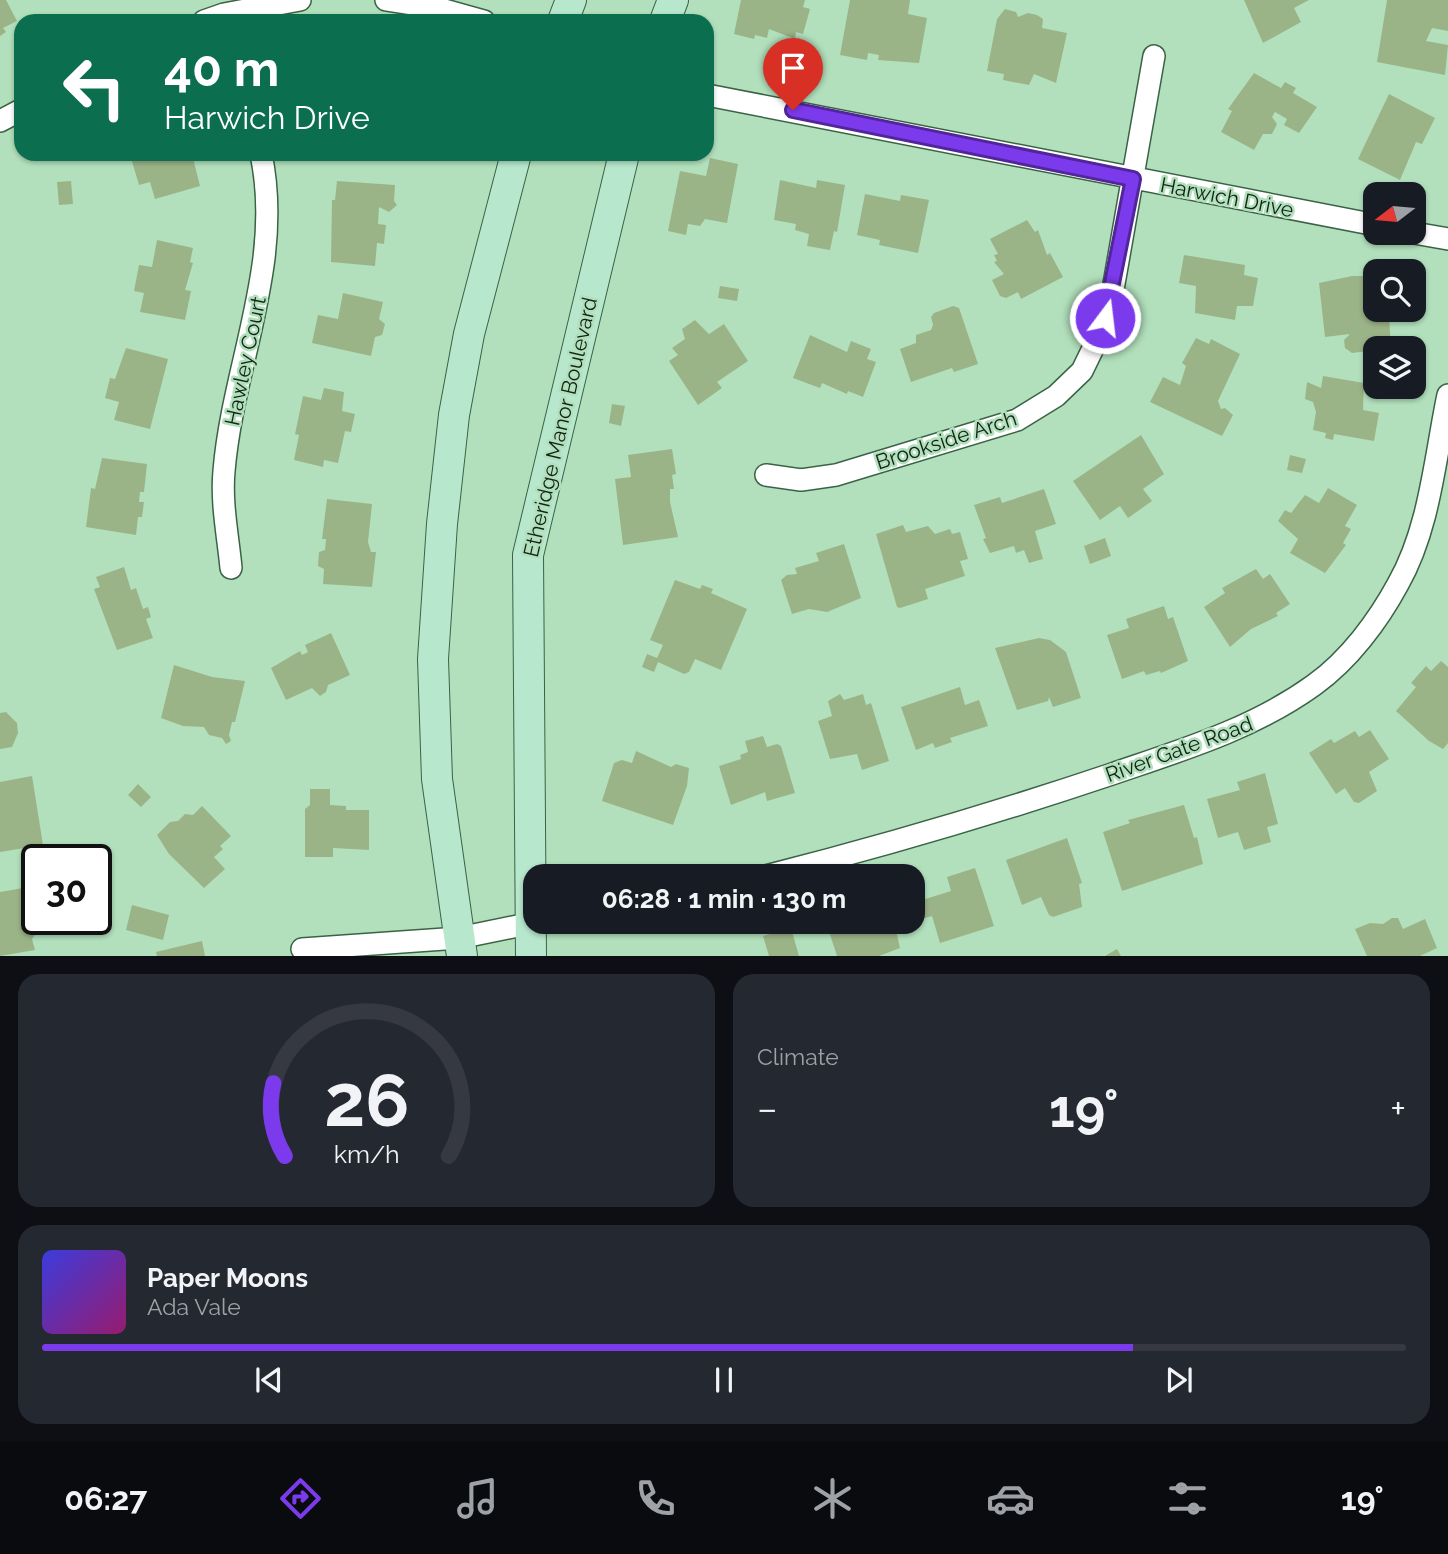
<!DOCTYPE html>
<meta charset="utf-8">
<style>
:root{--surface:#171b24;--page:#242831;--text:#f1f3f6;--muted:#9ea1a6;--line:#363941;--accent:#7c3aed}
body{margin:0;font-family:Raleway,sans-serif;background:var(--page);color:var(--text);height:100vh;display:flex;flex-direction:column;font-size:26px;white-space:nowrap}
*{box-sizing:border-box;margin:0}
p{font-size:23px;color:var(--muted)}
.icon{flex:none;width:38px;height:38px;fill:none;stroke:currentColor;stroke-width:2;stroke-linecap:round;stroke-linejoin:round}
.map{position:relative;height:956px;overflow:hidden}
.panel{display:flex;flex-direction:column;gap:18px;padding:18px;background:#0d0f14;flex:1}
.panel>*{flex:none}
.guide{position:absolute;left:14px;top:14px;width:700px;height:147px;border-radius:21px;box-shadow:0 2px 5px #0004;background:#0b6e4f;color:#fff;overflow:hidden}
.needle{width:46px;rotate:254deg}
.tools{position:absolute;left:1363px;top:182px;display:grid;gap:14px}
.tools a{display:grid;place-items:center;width:63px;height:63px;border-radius:14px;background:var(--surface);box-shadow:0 2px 5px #0004;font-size:35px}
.speed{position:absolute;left:21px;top:844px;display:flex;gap:14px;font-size:35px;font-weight:700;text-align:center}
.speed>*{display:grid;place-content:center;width:91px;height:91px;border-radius:50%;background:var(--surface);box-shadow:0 2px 5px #0004;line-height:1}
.speed .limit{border:4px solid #111;border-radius:10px;background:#fff;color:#111}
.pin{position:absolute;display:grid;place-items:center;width:60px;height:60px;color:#fff;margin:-72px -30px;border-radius:50% 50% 50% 0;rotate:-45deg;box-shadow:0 0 7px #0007}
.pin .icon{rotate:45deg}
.me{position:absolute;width:77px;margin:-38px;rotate:15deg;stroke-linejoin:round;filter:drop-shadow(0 0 5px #0008)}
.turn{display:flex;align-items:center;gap:24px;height:147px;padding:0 35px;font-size:32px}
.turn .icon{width:91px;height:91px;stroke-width:2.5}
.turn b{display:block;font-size:49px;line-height:60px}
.big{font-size:52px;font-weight:700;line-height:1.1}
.panel .widget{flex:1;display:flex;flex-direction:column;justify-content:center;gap:10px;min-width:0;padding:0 24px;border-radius:21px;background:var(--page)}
.panel .dial{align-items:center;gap:0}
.dial svg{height:182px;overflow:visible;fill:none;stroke:var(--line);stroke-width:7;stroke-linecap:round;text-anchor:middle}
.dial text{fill:var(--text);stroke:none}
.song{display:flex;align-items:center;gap:21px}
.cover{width:84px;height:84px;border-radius:10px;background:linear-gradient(135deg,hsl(240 70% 55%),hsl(320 70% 35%))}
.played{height:7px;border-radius:4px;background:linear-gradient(90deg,var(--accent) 80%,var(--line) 80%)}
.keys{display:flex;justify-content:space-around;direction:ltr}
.heat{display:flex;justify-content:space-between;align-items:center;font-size:38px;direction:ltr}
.panel .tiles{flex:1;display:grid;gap:18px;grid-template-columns:1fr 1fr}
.widget:last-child{grid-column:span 2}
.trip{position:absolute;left:523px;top:864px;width:402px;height:70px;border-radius:21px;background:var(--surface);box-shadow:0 2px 5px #0004;font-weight:700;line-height:70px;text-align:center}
.tabs{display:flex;height:112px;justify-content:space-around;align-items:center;background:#090b0e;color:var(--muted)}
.tabs .icon{width:49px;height:49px}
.tabs .selected{color:var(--accent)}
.tabs b{font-size:32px;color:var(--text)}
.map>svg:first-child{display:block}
</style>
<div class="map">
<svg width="1448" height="956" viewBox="0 0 1448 956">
<rect width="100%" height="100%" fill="#b2e0bc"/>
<path fill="#9bb487" d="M0,0H6L17,21L3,28L6,32L0,36Z
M741,0H805L803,7L810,9L803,34L796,32L795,39L769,29L767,38L755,35L754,39L734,34Z
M850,0H910L908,14L927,18L919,63L878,60L879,55L868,53L867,60L840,55Z
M1244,0H1309L1294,8L1301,22L1263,43Z
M1387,0H1448V31L1432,28L1426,41L1448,45L1445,75L1377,62Z
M1005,9L1016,12L1018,17L1028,13L1037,15L1043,19L1042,28L1067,33L1056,83L1034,74L1029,85L1003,80L1004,74L987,71L997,19Z
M1254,73L1281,88L1285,82L1296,88L1293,93L1317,107L1299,133L1284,125L1287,119L1275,112L1272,117L1277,124L1272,134H1263L1254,150L1221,132L1232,111L1228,109Z
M1389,94L1435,118L1422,144L1416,142L1400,180L1358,159Z
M143,154H192L200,186L155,199L150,182L139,185L131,158Z
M710,158L738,164L727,223L705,219L700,226L688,224L686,235L668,231L680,171L706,176Z
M780,180L816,188L817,180L845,185L837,232L834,231L830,250L807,246L809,234L795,230L796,224L774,220Z
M71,181L73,204L59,205L57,182Z
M337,181L395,185L394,201L397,205L389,212L379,207L378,224L386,225L384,244L377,243L375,266L331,262L332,200H335Z
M865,194L900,201L901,195L929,200L918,253L879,245L880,240L857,235Z
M1027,220L1035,232L1038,230L1047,255L1050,253L1063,277L1021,299L1018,292L1006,298L1000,296L992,280L1004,274L994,262L997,261L994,255L998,254L990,239Z
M157,240L193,248L190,262L193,263L185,290L191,291L185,320L140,312L144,293L134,291L139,265L152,267Z
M1184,255L1245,265L1244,275L1258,278L1253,306H1237L1235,320L1195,313L1196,286L1179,283Z
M1352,276H1376V310H1385L1389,316L1391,348L1352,353L1345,348L1344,340L1350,334L1325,337L1319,283Z
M720,286L739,289L737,301L718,298Z
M343,293L383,302L379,319L385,324L382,335L375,337L371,356L312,343L318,315L338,319Z
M953,306L959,308L978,364L954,372L952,368L911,382L900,349L916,343V335L931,330L933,325L931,317L934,313Z
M695,320L709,334L724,324L748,361L717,382L722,388L698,405L669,361L678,355L672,348L685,339L682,329Z
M810,335L847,352L851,341L871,349L867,359L876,362L863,397L848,391L847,394L822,383L820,388L793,378Z
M1196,338L1209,344L1211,339L1240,354L1218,401L1221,409L1225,408L1233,415L1222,436L1150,402L1163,377L1180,385L1186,366L1182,363Z
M126,348L168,359L150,429L114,420L119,402L105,398L110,378L115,379Z
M1323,376L1364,383L1363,410L1379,413L1374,441L1334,434L1333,440L1325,438L1326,433L1313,430L1316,412L1313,402L1305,399L1307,382L1321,388Z
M324,388L344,392L342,411L355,414L351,432L345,431L338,463L324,460L323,467L294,460L299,435L295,434L303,396L321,400Z
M612,404L625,406L621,426L609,423Z
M1141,435L1164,474L1143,489L1152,501L1128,518L1120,506L1100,520L1073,481Z
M672,449L676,474L672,475L674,489H670V502L678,537L623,545L615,479L631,477L628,455Z
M1290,455L1306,459L1302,473L1287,470Z
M102,458L147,464L144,492H140L139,502H144L142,517H138L136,535L86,527L91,488L95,489Z
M1328,488L1357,505L1345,526L1351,529L1343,543L1346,545L1325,573L1290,553L1298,539L1278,521L1285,510L1291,513L1305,495L1319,503Z
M1044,489L1056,524L1035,531L1043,559L1029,563L1024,550L1016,553L1014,546L990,553L983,539L986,538L974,505L1000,497L1002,503Z
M327,499L372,504L368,542L371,552H376L372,587L323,584L324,569L318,566L319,552L325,550L326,539H322Z
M903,525L906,532L928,526L935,534L950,529L952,534L960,532L968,559L960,561L965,576L925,589L928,599L900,608L897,607L876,534Z
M1105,538L1111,556L1090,564L1084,546Z
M844,544L861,598L827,612L809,609L792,614L781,580L787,575L797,574L795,568L819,561L816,553Z
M124,567L131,590L136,588L143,609L148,607L151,617L146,619L153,638L117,650L94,589L100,587L96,577Z
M1256,569L1263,579L1270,574L1290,604L1276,613L1278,616L1251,629L1230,647L1204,607L1225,593L1222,588Z
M675,580L700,589L702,585L713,589L711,593L747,609L721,670L695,659L689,672L684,674L658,662L654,672L642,667L647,654L657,658L663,645L650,640Z
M1164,606L1168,619L1173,617L1188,661L1161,673L1160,671L1146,675L1144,671L1122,679L1107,635L1129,628L1126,619Z
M331,633L350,675L328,685L326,692L320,696L312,688L286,700L271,668L300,651L302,655L308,652L305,645Z
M1039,638L1050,640L1066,652L1081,698L1053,707L1049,697L1048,701L1017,710L995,648Z
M1441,661L1448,667V743L1443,749L1429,741L1396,711L1416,687L1411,683L1426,666L1431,671Z
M174,665L212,677L245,681L235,722H232L229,735L231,741L226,744L222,738L209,735L204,727L183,726L161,718Z
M960,687L965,705L979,700L988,726L950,738L952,742L935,748L933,743L916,750L901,707Z
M840,694L844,700L863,694L866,705L871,703L889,761L862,770L857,754L830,759L818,721L832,716L828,701Z
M6,712L17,723L18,733L12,747L0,749V713Z
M1370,730L1389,759L1369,772L1377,791L1359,803L1354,802L1345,788L1336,794L1309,753L1331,739L1334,743L1355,731L1359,737Z
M763,736L767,747L777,744L781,746L795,793L767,801L765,792L731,805L719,766L741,759L740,755L748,752L745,741Z
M636,751L671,767L676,764L689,768L687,786L673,825L602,801L614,763L622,760L632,763Z
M1265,773L1278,824L1267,827L1271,842L1244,850L1238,832L1218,838L1207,799L1240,790L1237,782Z
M32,776L43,845L0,852V782Z
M138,784L151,797L141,807L128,795Z
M310,789H330V805L346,806V810H369V850L333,848V857H305V809L310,805Z
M1184,805L1194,838L1197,837L1203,864L1122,891L1103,832L1130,823L1128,820Z
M202,806L231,836L220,846L223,849L214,857L225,869L204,888L169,854L157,835L170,822L178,821L185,814L193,815Z
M1067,838L1082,883L1079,884L1082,907L1053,917L1049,915L1041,897L1022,905L1006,860Z
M975,868L994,926L940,943L932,916L925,918L919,901L951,891L947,877Z
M23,888L24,893L37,891V910L27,912L35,935L32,939L35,950L0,956V892Z
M132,905L169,915L163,940L126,930Z
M1392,918H1398L1403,929L1425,919L1437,948L1420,956H1367L1355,929L1370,923L1383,924Z
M835,922H894L900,948L879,956H837L827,925Z
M791,928L799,956H769L763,936Z
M202,941L205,956H157L156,952Z
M1117,949L1121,956H1105Z"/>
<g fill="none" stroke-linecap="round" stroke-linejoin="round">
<g stroke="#3a6345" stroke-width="24">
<path id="minor" d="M386,0L437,8L484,21
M204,21L224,14L300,0
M707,95L1376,225
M0,121L21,110
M1414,233L1448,239
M766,475L801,480L836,475L1017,420L1056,396L1082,371L1099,336L1111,301L1154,56
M231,568C228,536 221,503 224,471C233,364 284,263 261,154
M762,877C880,847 996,813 1112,774C1182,750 1253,729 1314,685C1349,660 1378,621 1398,584C1430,528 1435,457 1448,395
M302,949L459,938L537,922"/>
</g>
<g stroke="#3a6345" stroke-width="32">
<path id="secondary" d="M563,21L571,0
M665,21L673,0
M462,956L437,779L433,659L442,524L454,415L469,334L516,154
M531,956L528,555L624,154"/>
</g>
<use href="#minor" stroke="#fff" stroke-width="21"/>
<use href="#secondary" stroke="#b7e7cd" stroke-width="30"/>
</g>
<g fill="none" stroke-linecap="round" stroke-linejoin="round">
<g stroke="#51269a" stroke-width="18">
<path id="route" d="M793,110L1133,179L1105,318"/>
</g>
<use href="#route" stroke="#7c3aed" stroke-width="12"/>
</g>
<g text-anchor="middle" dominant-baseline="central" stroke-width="5" stroke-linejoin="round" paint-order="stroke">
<g font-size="21" fill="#122316" stroke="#b2e0bc">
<text transform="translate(1227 197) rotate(11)">Harwich Drive</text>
<text transform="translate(245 361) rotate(-78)">Hawley Court</text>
<text transform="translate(560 427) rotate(-77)">Etheridge Manor Boulevard</text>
<text transform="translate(946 440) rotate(-18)">Brookside Arch</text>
<text transform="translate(1179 749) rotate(-20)">River Gate Road</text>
</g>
</g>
</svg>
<div class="tools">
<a><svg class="needle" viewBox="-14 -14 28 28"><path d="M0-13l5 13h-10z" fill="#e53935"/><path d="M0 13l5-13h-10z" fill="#9ea1a6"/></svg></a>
<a><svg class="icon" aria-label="search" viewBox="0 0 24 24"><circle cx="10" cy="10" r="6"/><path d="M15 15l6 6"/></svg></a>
<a><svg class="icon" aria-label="layers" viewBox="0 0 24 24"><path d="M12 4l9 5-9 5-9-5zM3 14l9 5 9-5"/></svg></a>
</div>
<div class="speed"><div class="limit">30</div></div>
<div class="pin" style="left:793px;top:110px;background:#d93025"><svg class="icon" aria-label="arrive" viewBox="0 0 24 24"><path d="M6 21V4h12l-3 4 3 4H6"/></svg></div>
<svg class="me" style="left:1105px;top:318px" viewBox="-20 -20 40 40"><circle r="17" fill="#7c3aed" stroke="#fff" stroke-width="3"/><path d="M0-11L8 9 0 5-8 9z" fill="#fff"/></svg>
<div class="trip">06:28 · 1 min · 130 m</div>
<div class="guide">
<div class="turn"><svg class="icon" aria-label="left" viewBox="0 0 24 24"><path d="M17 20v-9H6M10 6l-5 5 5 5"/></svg><div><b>40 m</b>Harwich Drive</div></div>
</div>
</div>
<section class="panel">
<div class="tiles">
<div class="widget dial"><svg viewBox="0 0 100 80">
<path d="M14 69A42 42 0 1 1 86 69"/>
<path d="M14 69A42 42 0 0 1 9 37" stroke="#7c3aed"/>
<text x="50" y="56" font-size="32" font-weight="700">26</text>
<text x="50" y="72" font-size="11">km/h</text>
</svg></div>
<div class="widget"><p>Climate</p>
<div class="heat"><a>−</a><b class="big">19°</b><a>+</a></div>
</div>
<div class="widget">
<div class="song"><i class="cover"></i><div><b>Paper Moons</b><p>Ada Vale</p></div></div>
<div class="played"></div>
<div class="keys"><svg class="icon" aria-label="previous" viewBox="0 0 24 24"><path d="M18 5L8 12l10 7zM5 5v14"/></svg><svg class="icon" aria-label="pause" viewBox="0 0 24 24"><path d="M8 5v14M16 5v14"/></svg><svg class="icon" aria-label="next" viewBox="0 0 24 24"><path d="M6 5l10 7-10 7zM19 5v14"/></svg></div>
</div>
</div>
</section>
<nav class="tabs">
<b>06:27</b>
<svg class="icon selected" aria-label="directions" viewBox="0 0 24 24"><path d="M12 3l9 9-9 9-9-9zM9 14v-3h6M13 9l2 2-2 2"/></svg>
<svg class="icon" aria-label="music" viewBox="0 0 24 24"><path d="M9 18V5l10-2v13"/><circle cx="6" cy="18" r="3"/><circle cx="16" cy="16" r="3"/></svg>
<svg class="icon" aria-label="phone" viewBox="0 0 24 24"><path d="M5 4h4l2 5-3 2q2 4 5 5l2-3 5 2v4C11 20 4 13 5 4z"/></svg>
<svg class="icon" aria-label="climate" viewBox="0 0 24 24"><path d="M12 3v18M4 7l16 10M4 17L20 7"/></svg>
<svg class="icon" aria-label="car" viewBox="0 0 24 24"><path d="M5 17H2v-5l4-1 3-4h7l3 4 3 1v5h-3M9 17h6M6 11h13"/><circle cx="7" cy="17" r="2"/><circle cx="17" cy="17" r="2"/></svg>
<svg class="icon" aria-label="filters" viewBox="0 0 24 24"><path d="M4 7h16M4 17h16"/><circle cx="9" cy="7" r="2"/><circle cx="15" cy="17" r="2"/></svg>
<b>19°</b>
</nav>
